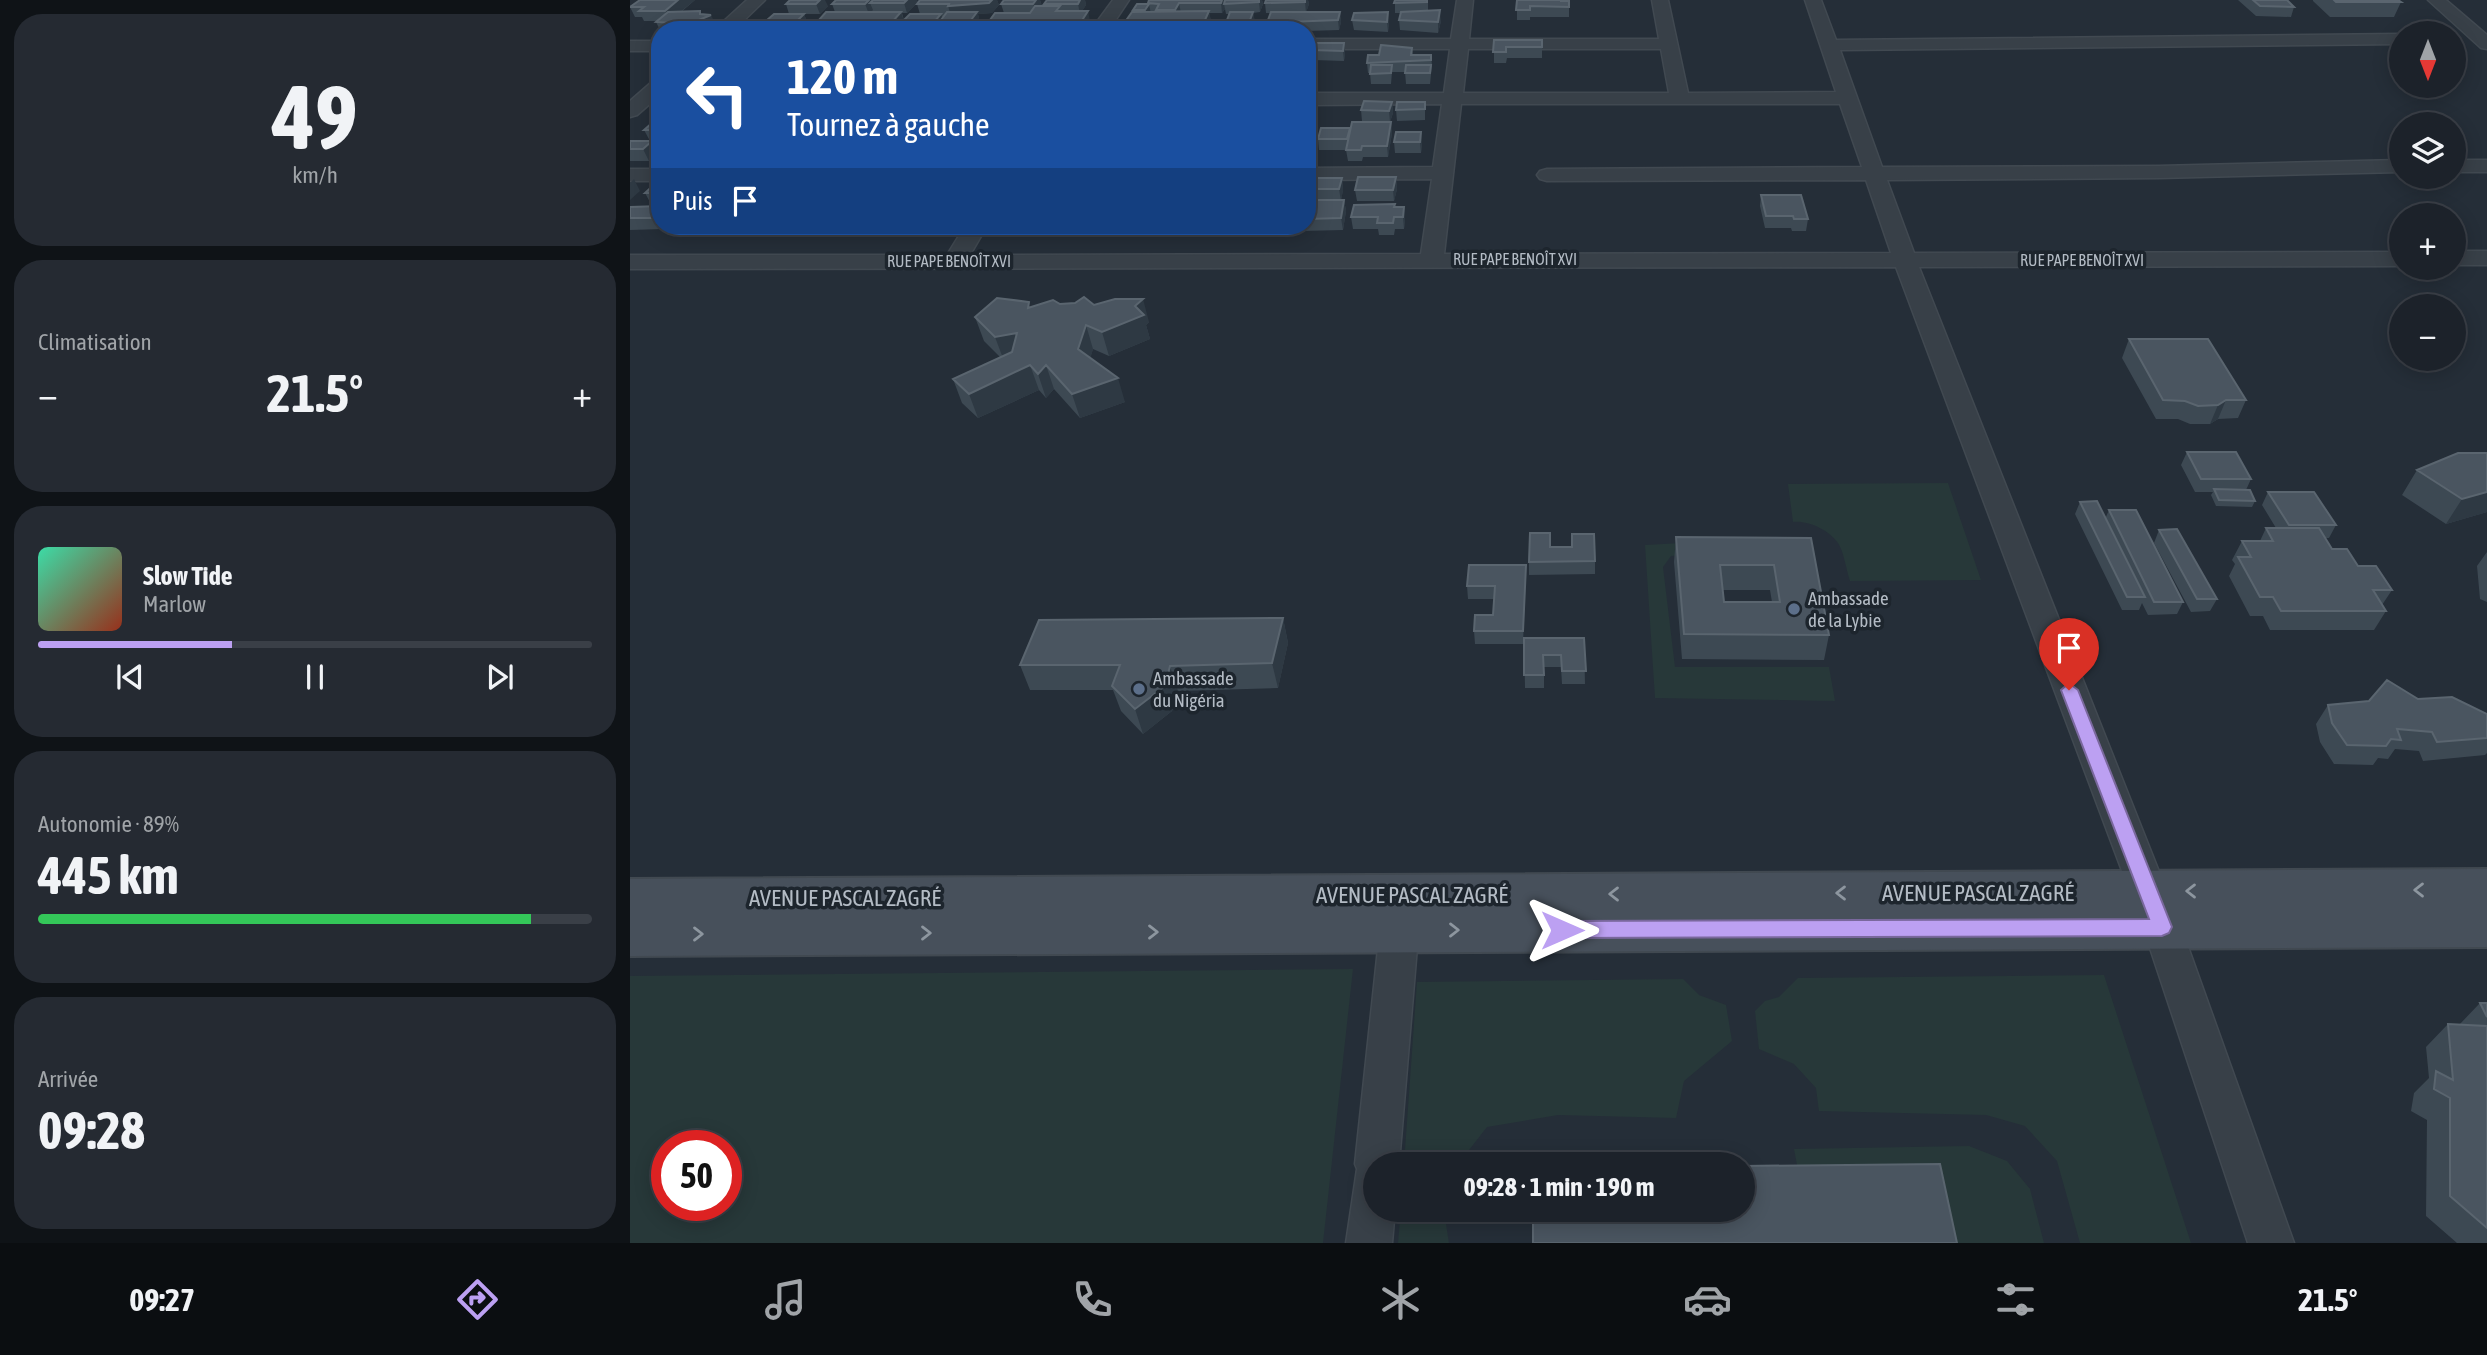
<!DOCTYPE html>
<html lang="fr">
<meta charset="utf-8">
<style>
:root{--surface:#1c222a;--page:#252a32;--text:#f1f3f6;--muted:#a0a4a8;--line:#3a3f47;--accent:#bca0f2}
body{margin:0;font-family:"Asap Condensed",sans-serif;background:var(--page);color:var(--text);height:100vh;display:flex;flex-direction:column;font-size:26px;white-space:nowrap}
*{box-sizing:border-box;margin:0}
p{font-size:23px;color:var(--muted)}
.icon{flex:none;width:38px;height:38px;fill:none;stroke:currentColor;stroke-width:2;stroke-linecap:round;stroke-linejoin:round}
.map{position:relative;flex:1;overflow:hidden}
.details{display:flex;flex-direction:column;gap:14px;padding:14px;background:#0f1317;width:630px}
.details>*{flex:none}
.guide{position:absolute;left:21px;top:21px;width:665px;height:214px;border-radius:28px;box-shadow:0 4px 18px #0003,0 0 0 2px var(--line);background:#1a4fa0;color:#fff;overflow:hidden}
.needle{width:46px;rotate:180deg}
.controls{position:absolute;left:1759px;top:21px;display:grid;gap:14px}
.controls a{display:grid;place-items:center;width:77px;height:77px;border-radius:50%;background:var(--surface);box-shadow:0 4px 18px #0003,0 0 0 2px var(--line);font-size:35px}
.speed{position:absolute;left:21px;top:1130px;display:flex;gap:14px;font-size:35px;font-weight:700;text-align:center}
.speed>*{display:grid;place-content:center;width:91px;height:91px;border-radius:50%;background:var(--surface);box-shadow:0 4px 18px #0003,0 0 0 2px var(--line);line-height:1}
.speed .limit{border:10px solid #d22;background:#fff;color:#111}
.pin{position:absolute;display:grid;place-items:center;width:60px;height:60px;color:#fff;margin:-72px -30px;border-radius:50% 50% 50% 0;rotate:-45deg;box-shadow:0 0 7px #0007}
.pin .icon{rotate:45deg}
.me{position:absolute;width:77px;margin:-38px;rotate:90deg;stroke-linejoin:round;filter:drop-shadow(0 0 5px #0008)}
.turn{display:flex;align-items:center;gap:24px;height:147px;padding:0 21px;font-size:32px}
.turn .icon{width:91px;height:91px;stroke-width:2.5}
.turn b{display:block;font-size:49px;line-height:60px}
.then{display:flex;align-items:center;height:66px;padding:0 21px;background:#0003;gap:14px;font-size:26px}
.big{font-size:52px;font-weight:700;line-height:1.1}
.details .widget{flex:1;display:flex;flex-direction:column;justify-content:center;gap:10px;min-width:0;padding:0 24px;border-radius:28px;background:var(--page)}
.details .dial{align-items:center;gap:0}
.dial b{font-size:91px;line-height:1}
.song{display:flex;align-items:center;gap:21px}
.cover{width:84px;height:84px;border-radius:10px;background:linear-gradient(135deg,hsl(160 70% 55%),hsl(10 70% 35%))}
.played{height:7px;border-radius:4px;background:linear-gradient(90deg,var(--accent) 35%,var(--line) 35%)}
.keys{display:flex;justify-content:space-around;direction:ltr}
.heat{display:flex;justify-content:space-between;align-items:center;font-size:38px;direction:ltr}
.charge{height:10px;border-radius:5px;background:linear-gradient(90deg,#34c759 89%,var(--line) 0)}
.trip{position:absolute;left:733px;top:1152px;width:392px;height:70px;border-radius:35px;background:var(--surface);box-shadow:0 4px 18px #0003,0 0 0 2px var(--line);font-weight:700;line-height:70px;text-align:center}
.dock{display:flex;height:112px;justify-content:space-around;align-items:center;background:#0b0e11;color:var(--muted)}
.dock .icon{width:49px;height:49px}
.dock .active{color:var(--accent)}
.dock b{font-size:32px;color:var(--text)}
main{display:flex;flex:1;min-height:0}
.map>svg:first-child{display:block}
</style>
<main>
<section class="details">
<div class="widget dial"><b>49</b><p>km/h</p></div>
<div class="widget"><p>Climatisation</p>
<div class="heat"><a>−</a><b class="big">21.5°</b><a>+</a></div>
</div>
<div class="widget">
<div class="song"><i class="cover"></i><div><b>Slow Tide</b><p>Marlow</p></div></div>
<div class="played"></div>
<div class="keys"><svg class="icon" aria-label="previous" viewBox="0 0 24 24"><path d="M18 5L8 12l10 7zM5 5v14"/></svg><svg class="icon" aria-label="pause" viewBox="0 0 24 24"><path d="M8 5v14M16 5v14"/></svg><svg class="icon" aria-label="next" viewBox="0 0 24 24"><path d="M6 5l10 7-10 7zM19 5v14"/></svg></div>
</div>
<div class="widget"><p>Autonomie · 89%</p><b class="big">445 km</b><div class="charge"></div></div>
<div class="widget"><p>Arrivée</p><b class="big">09:28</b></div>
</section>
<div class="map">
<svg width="1857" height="1243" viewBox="0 0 1857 1243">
<rect width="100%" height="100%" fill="#252e38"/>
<path fill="#273839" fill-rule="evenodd" d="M1318,483L1351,580L1220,581C1216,569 1214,552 1208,543C1199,530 1178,520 1163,522L1158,484Z
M1051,543L1053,555L1041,556L1033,567L1045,667H1199L1205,701L1025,698L1015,545Z
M723,969L693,1243H0V976ZM96,1146V1206H37V1146Z
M1474,975L1561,1243H1450L1427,1161L1395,1126L1356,1115L1189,1111L1186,1088L1164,1064L1129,1049L1125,1011L1135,1001L1149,997L1168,978Z
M1053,979L1069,995L1096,1005L1102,1041L1054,1081L1046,1118L928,1115L857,1127L839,1150L835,1164H774L787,982Z
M1339,1146L1377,1161L1400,1189L1414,1243H1313L1171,1186L1164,1149Z
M771,1209H821L816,1224L819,1243H768Z"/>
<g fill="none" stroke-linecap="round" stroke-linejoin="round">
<g stroke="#414951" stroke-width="3">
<path id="minor" d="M117,0H135L104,30H84Z
M483,0H499L479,30H461Z
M827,0H843L839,39H1029L1022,0H1038L1058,93L1206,92L1175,0H1191L1206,40L1771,34V44L1210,50L1252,167L1529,166L1771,160V172L1529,178L1257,180L1284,253L1771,252V266L1289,267L1551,927L1664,1243H1618L1513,927L1266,267L0,269V255H317L335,226H357L340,255L791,254L802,179L677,180V168L803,167L812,104L677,105V93H814L820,49H677V39H821ZM838,49H1031L1039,93H833ZM831,104H1210L1232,167L917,169L910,171L907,175L910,179L917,181L1236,180L1261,253L814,254Z
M1798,0H1816L1857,35V49L1851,48Z
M0,41H30V51H0Z
M30,79V95L7,115L0,117V101L23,81Z
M1824,160H1857V172H1824Z
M0,169H30V181H0Z
M1824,251H1857V265H1824Z
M771,894L785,899L790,911L769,1164H746V1209H765L762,1243H716L727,1169L725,1164L752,911L757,899Z"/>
</g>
<g stroke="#414951" stroke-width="4">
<path id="secondary" d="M1857,869V947L0,956V879Z"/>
</g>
<use href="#minor" fill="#384048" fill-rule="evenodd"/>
<use href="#secondary" fill="#47505b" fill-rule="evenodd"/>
</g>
<path fill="#3d4953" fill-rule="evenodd" d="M65,0L51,12L71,14L86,25L75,30H30L26,22L27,21H14L12,17H5L0,7Z
M160,0L198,6L190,14H174L178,24L172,30H139L136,21L159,14L156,4Z
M290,0H367L369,5L362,13L348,14L350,23L345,30H314L312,26L309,30H276L274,23L268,30H191L188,21L205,12L202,4L288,2L277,13H272L274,20L290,14L287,4Z
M410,0L412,6H415L414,4L455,0L456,5L452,11L460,21L455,30H363L360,20L374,13L371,4Z
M519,0H632L633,4L630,12L623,13L625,22L622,30H598L597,20L599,14H596L595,9L592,13H579L581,21L577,30H496L495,22L504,12L503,10L518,4Z
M636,0H678L679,4L676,12H710L711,22L709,30L677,31V30H639L638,20L640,13H636L635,3Z
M765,0H798V11L811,21L808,33L770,30L769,20L771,13H765Z
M887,0L939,1V17H900V20H887Z
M1608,0H1657L1664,7L1661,17L1626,16Z
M1683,0H1768L1771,2L1764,17H1700L1683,1Z
M724,13L759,22L758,32L724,30L722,20Z
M1799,27L1819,31L1818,33H1798L1796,32Z
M864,40H912V58H877L876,63H864Z
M714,43L715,53L714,61L684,60L682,50Z
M782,48L783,55H801L802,65L800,84H776L775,72H762L761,84H741L740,73H738L737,63L749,55Z
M762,102L763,113L760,122L732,121L731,110Z
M795,102V120L767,121L766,110Z
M30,114V141H20L14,130L29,122L26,117Z
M761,122L762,133L758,157H733L732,161H718L716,150H689L688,139Z
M677,130H682L684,141L681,150H677Z
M791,132L792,143L791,153H765L764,142Z
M0,141L27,152L19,161H0Z
M766,177L767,189L764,201H727L725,190Z
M712,178L713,190L711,200H714L716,211L713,230L672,231L671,226H677V204H683L684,200H679L677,189Z
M30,181V204H21L15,193Z
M1131,195L1178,219L1176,231H1162L1161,228H1135L1130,206Z
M765,204V207L775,219L774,229H765L764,235H749L748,229H723L721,217Z
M30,206V226H37L33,229L0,230V207Z
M37,226H80L77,229H38Z
M148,226H189L187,229L150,230Z
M215,226H312L311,229H268L265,234H251L249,229H216Z
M393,226H438L436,230H427L425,234H412L411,230H395Z
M447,226H496L493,231H448Z
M497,226H542L540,230L498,231Z
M555,226H604L603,229L556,230Z
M608,226H651L650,231H609Z
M430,304L464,305L519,322L516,325L520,339L479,356L463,349L460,358L495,402L450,418L424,389L416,398L409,390L348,418L332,403L323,379L371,358L354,341L345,317L400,307Z
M1499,339L1616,400L1608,418L1588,419L1580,424H1560L1548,419H1526L1492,358Z
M1557,452L1621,479L1616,490L1625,501L1622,507L1586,506L1581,495L1583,492H1565L1551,465Z
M1857,453V512L1816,524L1772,495L1787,470Z
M1638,492L1706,525L1699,538H1695L1702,549L1762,590L1752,605L1756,611L1744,630H1640L1633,616H1620L1599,576L1605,564L1602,560L1612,541H1630L1636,528H1646L1632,505Z
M1450,502L1475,519L1479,510L1553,602L1547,614L1518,615L1512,603L1509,610H1492L1445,514Z
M1529,530L1587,599L1580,611L1561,612L1524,543Z
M1046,537L1181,538L1199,635L1194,660L1052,659L1044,562ZM1093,590H1140L1142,602H1094Z
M920,547H941L965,561V574L899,575V562Z
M1857,552V602L1850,599L1847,566Z
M896,565L893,644H845L844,631L863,615L864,599H838L837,586Z
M653,618L658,643L648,688L548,691L542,711L513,734L491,711L483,690H400L390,665Z
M894,638H954L955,684H932L931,667H914V688H895Z
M1788,699L1857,714V753L1855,755L1793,761L1789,751L1765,749L1758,759L1748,758L1743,765L1704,764L1690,742L1686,724L1698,705Z
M1850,1003H1857V1243H1827L1796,1216L1797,1120L1781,1111L1784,1093L1799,1078L1796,1047L1818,1024L1829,1025Z"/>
<path fill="#2e3943" d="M48,0H65L39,21L35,11Z
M190,0H195L198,6L190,14L186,4Z
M239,0H244L240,3L243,10L239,14L235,4Z
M277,0H287L288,2L277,13L274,3Z
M362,0H367L369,5L362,13L348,14L350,23L345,30L341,20L321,16L318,6Z
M406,0H410L412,6L406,14L403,4Z
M450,0H455L456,5L450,14L448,4Z
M592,0H596L594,4L595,9L592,13L591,3Z
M629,0H632L633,4L630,12L629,2Z
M675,0H678L679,4L676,13L675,2Z
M549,3L551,13L547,20L545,10Z
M519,4L521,14L517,20L515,10Z
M810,10L811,21L808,33V22Z
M70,11L73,18L81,15L86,25L75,30H61L59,24L70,14Z
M458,11L460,21L455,30H439L438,27Z
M579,11L581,21L576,30L575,20Z
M271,12L274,21H273L274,23L268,30H254L252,23Z
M623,12L625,22L621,30L620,20Z
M710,12L711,22L709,30L708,20Z
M758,12L759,22L758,32L757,22Z
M174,14L178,24L172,30L168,20Z
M311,14L313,20H311L312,26L307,30L305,21Z
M408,22L410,30H406L405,26Z
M714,43L715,53L714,61L713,51Z
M762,102L763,113L760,122L759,111Z
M761,122L762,133L758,157L757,146Z
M682,130L684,141L681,150L679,139Z
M791,132L792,143L791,153L790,142Z
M22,141L27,152L19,161L13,149Z
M766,177L767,189L764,201L763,190Z
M712,178L713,190L711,201L709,189Z
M4,179L10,191L0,200V183Z
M714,200L716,211L713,230L711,218Z
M774,207L775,219L774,229L773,217Z
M262,226H267L268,229L265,234Z
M423,226H426L427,230L425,234Z
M513,299L519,322L516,325L520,339L479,356L472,332L505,306Z
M456,325L463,349L456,373L448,349Z
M387,333L395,357L374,361L365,337Z
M400,365L409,390L348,418L339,394Z
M416,365L424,389L416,398L408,374Z
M488,378L495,402L450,418L442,394Z
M1596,400L1588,419L1580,424L1588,405Z
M1857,492V512L1816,524L1832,499Z
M896,565V578L893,644V631Z
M653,618L658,643L648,688L642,663Z
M540,666L548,691L542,711L513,734L505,709Z"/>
<path fill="#4a5560" stroke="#5a656f" stroke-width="2" fill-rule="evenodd" d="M10,0H48L35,11H9L14,7H0Z
M160,0H190L186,4H156Z
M206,0H239L235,4H202Z
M243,0H277L274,3H240Z
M290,0H362L359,3L318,6L319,4H287Z
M374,0H406L403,4H371Z
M417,0H450L448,4H414Z
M519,0H592L591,3H549L545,10H526L529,4L518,3Z
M595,0H629V2L594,4Z
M636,0H675V2L635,3Z
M765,0H797V2L764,3Z
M887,0H931V1H939V7L900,6V10H886Z
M1623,0H1657L1664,7L1630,6Z
M1704,0H1768L1771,2H1706Z
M507,4H519L515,10H503Z
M405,6H430L426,11H458L449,25L438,27L432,25L434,22H408L405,26H392L395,23H369L372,20H360L365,13H400Z
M810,10L808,22L769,20L771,12Z
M70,11V14L81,15L59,24L26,22L38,12Z
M579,11L575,20L495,22L502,12Z
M196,12H271L263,21L252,23L188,21Z
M317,12H347L341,20H311Z
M600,12H623L620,20H597Z
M641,12H710L708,20L658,22L659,20H638Z
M758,12L757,22L722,20L724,13Z
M144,14H174L168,20L136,21Z
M280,14H311L305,21H273Z
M1799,27H1815L1819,31H1803Z
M864,40H912V47H876V52H863Z
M684,43H714L713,51L682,50Z
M751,45L782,48L781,55H801V60L737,63L738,55H749Z
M741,65H762L761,73L740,74Z
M776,65H801L800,73H775Z
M734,101L762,102L759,111L731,110Z
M767,102H795V109L766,110Z
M30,122V130H14L22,123Z
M722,122H761L757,146H732L731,150H716Z
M691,128H720L717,139H688Z
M677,130H682L679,139H677Z
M766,132H791L790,142H764Z
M0,141H22L13,149H0Z
M728,177H766L763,190H725Z
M680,178H712L709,189H677Z
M28,181H30V193H15Z
M1131,195H1171L1178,219H1164L1163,216H1136Z
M684,200H714L711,218L677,219V204H683Z
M765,204L764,207H774L773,217H764L763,223H747L748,217H721L724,205Z
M30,206V215L27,218H0V207Z
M454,297L464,305L485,299H513L505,306L514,315L472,332L456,325L448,349L488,378L442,394L416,365L408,374L400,365L339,394L323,379L382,352L387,333L365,337L345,317L367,298L399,302L398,308L423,300L430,304L445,303Z
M1499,339H1578L1616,400H1596L1588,405L1568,406L1555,401L1533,400Z
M1557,452H1606L1621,479H1571Z
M1828,453H1857V492L1832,499L1787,470Z
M1584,489L1620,490L1625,501L1589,500Z
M1638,492H1684L1706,525H1659Z
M1467,501L1515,597H1497L1450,502Z
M1479,510H1506L1553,602H1524Z
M1636,528H1689L1702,549H1717L1728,566H1746L1762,590H1743L1756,611H1651L1643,597H1630L1608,557H1621L1612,541H1643Z
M1547,529L1587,599H1567L1529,530Z
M900,533H920V547H942V534H964L965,561L899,562Z
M1046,537L1181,538L1199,635L1054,634ZM1090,565H1144L1150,602H1094Z
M839,565H896L893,631H844L845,615H863L865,586H837Z
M653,618L642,663L540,666L535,686L505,709L482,686L490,665H390L409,620Z
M894,638H954L956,671H932L931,655H913L914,675H894Z
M1757,680L1788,699L1822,697L1857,714V738L1807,742L1802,732L1767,729L1771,740L1761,739L1756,746L1717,745L1702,723L1698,705L1739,701Z
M1850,1003H1857V1017Z
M1818,1024L1857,1026V1228L1820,1196V1098L1804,1089L1806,1071L1823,1080Z
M1310,1164L1327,1243H903V1209H1113V1166Z"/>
<defs><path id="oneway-chevron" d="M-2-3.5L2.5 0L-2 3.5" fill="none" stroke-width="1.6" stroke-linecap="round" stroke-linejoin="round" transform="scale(1.75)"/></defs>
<g stroke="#8d969f">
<use href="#oneway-chevron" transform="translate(1789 890) rotate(180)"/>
<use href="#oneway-chevron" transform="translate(1561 891) rotate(180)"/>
<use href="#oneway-chevron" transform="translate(1211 893) rotate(180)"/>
<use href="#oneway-chevron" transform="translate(984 894) rotate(180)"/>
<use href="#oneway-chevron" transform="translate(824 930)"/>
<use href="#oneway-chevron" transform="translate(523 932)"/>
<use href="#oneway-chevron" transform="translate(296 933)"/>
<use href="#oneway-chevron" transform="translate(68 934)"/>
</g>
<path fill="#bca0f2" stroke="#7a689d" stroke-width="2" d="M1439,683L1448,690L1542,927L1539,933L1532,936L932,938L925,936L922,930L925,924L932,921L1519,919L1431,690Z"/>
<g fill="#5c6f8a" stroke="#1d252d" stroke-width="2.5">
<circle cx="1164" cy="609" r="7"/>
<circle cx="509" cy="689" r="7"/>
</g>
<g text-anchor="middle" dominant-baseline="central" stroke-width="7" stroke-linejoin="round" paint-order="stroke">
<g font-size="16" fill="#b3bbc4" stroke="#1d252d">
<text x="885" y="259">RUE PAPE BENOÎT XVI</text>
<text x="1452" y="260">RUE PAPE BENOÎT XVI</text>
<text x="319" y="261">RUE PAPE BENOÎT XVI</text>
</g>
<g font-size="19" fill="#b3bbc4" stroke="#1d252d" text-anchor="start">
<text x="1178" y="598">Ambassade<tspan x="1178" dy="22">de la Lybie</tspan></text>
<text x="523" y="678">Ambassade<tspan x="523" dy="22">du Nigéria</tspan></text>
</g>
<g font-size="23" fill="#b3bbc4" stroke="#1d252d">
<text x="1348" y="893">AVENUE PASCAL ZAGRÉ</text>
<text x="782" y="895">AVENUE PASCAL ZAGRÉ</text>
<text x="215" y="898">AVENUE PASCAL ZAGRÉ</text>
</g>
</g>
</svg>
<div class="controls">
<a><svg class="needle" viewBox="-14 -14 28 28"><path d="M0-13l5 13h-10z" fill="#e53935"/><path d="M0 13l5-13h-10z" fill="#a0a4a8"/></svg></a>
<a><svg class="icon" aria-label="layers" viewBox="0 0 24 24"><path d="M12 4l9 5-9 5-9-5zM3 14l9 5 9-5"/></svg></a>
<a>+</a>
<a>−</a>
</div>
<div class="speed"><div class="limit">50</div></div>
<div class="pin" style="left:1439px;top:690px;background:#d93025"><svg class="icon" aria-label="arrive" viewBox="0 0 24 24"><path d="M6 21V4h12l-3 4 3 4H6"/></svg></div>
<svg class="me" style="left:932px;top:930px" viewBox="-20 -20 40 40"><path d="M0-17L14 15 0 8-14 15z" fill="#bca0f2" stroke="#fff" stroke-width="4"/></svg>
<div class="trip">09:28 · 1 min · 190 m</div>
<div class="guide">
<div class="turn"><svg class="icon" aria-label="left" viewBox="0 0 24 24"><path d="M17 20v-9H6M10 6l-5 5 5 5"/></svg><div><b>120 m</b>Tournez à gauche</div></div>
<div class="then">Puis<svg class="icon" aria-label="arrive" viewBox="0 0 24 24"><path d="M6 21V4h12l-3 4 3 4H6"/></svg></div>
</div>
</div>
</main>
<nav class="dock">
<b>09:27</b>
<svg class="icon active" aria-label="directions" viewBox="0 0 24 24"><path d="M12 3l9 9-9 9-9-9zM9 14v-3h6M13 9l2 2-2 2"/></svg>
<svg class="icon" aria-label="music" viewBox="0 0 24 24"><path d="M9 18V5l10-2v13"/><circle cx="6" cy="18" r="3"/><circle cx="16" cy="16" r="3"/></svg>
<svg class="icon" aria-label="phone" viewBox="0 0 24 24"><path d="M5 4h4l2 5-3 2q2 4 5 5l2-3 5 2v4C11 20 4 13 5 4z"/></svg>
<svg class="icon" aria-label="climate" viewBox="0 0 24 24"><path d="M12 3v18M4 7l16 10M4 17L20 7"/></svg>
<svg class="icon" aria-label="car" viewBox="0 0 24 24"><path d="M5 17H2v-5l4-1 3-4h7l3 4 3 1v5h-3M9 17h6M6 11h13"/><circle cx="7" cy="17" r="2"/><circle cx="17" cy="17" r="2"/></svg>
<svg class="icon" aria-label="filters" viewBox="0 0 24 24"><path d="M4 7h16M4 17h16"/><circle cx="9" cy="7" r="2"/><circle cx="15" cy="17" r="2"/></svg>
<b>21.5°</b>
</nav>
